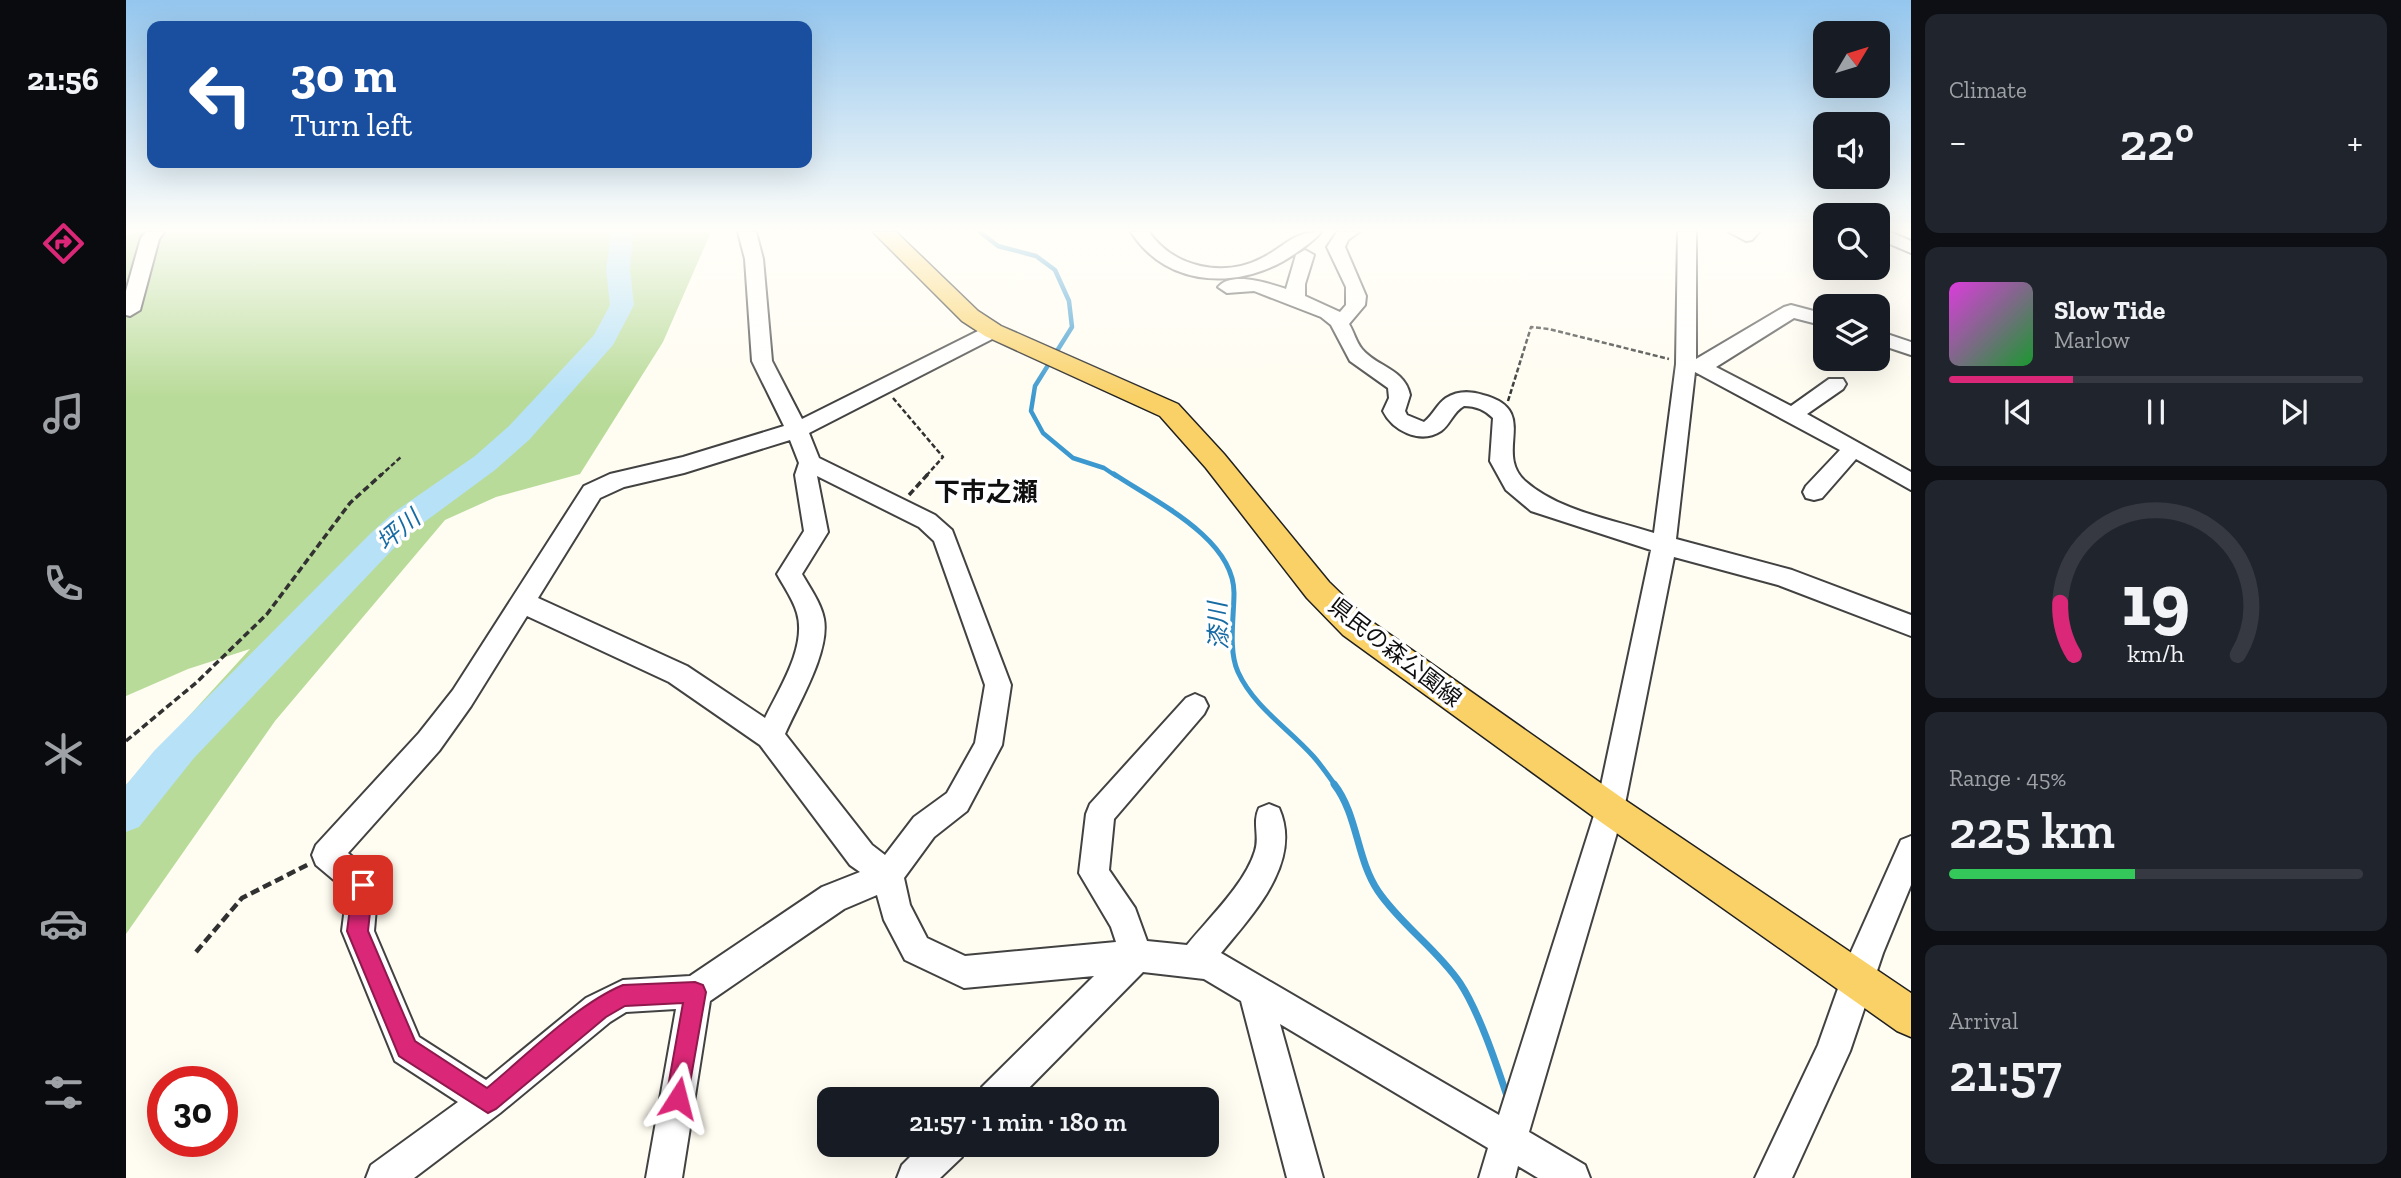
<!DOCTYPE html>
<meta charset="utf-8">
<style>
:root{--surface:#171b24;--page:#20242c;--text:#f1f3f6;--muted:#9ea1a6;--line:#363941;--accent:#db2777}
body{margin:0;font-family:"Zilla Slab","Noto Sans JP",serif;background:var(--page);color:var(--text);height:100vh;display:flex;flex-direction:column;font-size:26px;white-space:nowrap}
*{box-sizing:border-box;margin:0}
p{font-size:23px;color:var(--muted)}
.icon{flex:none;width:38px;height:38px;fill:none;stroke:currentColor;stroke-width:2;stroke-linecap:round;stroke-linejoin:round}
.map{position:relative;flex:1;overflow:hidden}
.panel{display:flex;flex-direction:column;gap:14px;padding:14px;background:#0d0f14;width:490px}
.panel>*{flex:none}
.banner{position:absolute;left:21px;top:21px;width:665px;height:147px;border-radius:14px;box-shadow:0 7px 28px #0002;background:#1a4fa0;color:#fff;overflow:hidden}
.needle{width:46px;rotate:52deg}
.fabs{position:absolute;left:1687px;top:21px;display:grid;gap:14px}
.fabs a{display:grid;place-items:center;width:77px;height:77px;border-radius:14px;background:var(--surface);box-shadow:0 7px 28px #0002;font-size:35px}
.speed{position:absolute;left:21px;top:1066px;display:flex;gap:14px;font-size:35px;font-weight:700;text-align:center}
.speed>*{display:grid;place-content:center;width:91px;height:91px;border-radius:50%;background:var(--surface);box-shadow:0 7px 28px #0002;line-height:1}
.speed .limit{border:10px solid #d22;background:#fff;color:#111}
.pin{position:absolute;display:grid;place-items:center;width:60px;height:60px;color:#fff;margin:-30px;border-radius:14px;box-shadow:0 4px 10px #0006}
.me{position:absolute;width:77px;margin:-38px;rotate:9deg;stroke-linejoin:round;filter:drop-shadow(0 0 5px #0008)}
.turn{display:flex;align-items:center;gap:24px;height:147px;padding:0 28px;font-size:32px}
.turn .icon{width:91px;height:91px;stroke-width:2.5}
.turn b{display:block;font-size:49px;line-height:60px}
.big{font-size:52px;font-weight:600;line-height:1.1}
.panel .widget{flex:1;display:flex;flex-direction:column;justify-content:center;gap:10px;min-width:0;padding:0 24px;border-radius:14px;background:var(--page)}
.panel .dial{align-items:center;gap:0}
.dial svg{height:182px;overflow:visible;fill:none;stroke:var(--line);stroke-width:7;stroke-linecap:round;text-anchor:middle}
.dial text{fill:var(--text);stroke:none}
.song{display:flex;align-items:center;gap:21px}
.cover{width:84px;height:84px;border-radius:10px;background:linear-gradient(135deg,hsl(300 70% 55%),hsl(130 70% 35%))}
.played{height:7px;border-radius:4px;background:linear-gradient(90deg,var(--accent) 30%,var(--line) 30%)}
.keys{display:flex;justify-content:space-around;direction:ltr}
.heat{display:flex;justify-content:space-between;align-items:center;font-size:38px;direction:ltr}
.charge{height:10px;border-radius:5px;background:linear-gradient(90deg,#34c759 45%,var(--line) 0)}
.trip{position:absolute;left:691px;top:1087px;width:402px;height:70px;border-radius:14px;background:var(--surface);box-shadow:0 7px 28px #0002;font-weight:600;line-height:70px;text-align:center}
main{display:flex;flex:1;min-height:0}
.tabs{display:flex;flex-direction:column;width:126px;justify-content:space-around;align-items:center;background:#090b0e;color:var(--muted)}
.tabs .icon{width:49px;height:49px}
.tabs .on{color:var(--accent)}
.tabs b{font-size:32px;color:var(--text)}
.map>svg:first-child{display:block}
</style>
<main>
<nav class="tabs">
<b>21:56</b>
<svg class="icon on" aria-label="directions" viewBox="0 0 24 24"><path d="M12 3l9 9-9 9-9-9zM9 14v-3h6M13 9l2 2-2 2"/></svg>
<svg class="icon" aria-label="music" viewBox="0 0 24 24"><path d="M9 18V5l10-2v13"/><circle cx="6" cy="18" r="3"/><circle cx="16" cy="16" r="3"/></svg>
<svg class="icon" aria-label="phone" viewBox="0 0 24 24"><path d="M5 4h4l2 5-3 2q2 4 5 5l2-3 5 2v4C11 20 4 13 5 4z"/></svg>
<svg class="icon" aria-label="climate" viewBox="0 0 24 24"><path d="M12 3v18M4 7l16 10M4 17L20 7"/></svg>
<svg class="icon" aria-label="car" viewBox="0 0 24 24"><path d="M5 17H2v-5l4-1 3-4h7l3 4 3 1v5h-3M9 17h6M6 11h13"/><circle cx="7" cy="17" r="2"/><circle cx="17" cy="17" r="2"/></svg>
<svg class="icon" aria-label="filters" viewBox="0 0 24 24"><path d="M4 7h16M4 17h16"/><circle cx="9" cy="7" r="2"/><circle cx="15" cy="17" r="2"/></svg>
</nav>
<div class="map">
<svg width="1785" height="1178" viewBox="0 0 1785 1178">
<rect width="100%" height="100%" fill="#fffcf1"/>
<path fill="#b9db99" d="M10,232H585L537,342L454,474L370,497L319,520L149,721L0,934V785L124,649L62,669L0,696V236Z"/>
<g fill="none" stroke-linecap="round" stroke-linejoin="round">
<path stroke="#3c99cf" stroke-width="4.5" d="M854,232L872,246L910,256L929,270L943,301L946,327L909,386L905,411L917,433L947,458L978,468L990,476"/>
<path stroke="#3c99cf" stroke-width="5" d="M988,474C1028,501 1108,538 1108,593C1108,616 1102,651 1112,672C1128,707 1162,728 1187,756C1195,765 1202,775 1209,785"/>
<path stroke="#3c99cf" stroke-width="7" d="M1208,784C1232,815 1230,858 1252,891C1275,925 1311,949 1334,983C1353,1012 1370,1063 1381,1096"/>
<path fill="#b6e1f7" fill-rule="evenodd" d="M485,232H507L504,270L508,305L487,345L403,440L369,470L289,529L267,549L68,758L13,827L0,832V785L28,751L245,533L267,513L349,456L383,426L468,335L484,305L480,270Z"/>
<g stroke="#424242" stroke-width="4">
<path id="minor" d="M20,232H38L33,239L14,310L4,316L0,315V291L15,238Z
M612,232H630L637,259L646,361L676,419L860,327H874L877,331L874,335L683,433L693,458L809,515L826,530L885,685L876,745L841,811L808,837L778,878L784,905L801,938L839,956L990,942L985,927L953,873L960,814L964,804L1060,698L1069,694L1078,698L1082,706L1078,714L988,819L983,870L1009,908L1021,941L1061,945C1082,919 1119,884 1129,851C1134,836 1126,823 1133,808L1143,804L1153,808C1177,862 1127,914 1095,953L1373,1115L1470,809L1525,550L1405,511L1380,490L1364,461L1367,418C1359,410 1350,406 1338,406C1327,412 1324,425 1315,431C1294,445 1266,430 1257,411L1263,398L1262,388L1224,361L1205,325L1195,317L1128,291L1101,293L1092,287C1106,271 1142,283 1160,289L1170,255L1179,250L1188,255L1179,284V296L1214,312L1220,305V287L1201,247L1211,232H1233L1222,240L1219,247L1240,296L1239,305L1223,324C1228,332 1230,342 1236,349C1251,367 1279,369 1284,395L1279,411L1281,415L1298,422C1307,415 1311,404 1320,398C1331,391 1345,391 1357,395C1415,410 1367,452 1399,481C1433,511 1485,519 1528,533L1550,364L1552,232H1570V359L1658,307L1665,305L1699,314V326L1668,318L1590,367L1665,406L1703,379H1717L1720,384L1717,389L1681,414L1785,472V490L1730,459L1696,498L1688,500L1680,498L1677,492L1680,486L1714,450L1569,372L1550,539L1666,570L1785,615V636L1652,585L1548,557L1498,809L1403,1132L1459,1165L1464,1178H1412L1392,1166L1389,1178H1353L1362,1148L1154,1024L1197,1178H1161L1115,1001L1078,979L1017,972L892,1099H851L856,1087L968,976L838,988L779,960L758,920L751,895L718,909L584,1001L556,1178H520L550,1009L500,1012L484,1022L374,1113L288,1178H240L245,1165L332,1102L269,1061L216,931L221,891L190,865L186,855L190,845L293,733L327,690L458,486L484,474L557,457L658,426L626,361L619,259ZM664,440L673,463L669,475L678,531L651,574C658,587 667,599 671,613C681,647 653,689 639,718L561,666L412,598L474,498L498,487L558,473ZM691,476L793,527L808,541L859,685L849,743L821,793L788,817L759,855L746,845L659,734C672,704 704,652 698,619C695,603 684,588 676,574L702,532ZM401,616L543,682L634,745L724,865L734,872L696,887L564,976L497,980L460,998L360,1080L293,1037L248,931L252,885L248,875L222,853L313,751L345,706Z
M1005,232H1023C1048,268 1098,278 1136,258C1160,246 1166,232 1195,232C1188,241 1178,247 1170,253C1118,290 1042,290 1005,232Z
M1603,232H1633L1626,240L1620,241Z
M1752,232H1764L1785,241V253L1752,239Z
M1752,331L1785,342V355L1752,344Z
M1785,836V885L1757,953L1724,1051L1666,1178H1629L1692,1045L1725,952L1775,840Z
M797,1144H840L836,1157L814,1178H771L776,1165Z"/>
</g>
<g stroke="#202020" stroke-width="3">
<path id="major" d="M747,232H770L852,311L875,326L1052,404L1098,454L1203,582L1239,617L1496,798L1785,993V1037L1771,1031L1472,820L1217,635L1181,598L1080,468L1034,416L859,336L836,321Z"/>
</g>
<path stroke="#313131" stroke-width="2.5" stroke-dasharray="5 2.5" stroke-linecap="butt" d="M767,398L817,457L800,476
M1382,401L1405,327L1423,329L1543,359
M254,476L275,457"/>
<path stroke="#313131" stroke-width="3.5" stroke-dasharray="7 3.5" stroke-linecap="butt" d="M783,495L802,474
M0,741L71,682L141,614L224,503L256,474"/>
<path stroke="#313131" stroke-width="4.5" stroke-dasharray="9 4.5" stroke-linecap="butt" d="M70,952L116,898L183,864"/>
<use href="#minor" fill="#fff" fill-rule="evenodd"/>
<use href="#major" fill="#f9d167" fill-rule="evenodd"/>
</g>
<linearGradient id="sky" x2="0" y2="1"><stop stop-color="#94c6ee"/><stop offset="0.58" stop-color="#fffef9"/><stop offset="1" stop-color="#fffef9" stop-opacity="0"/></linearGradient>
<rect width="1785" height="397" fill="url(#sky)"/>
<path fill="#db2777" stroke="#8e194d" stroke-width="2" d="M237,876L244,878L247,885L242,931L289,1041L361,1088C401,1055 451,1004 497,985L569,982L577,985L580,992L560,1106L552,1110L544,1106L540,1098L557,1003L499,1006L480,1017L370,1109L362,1113L273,1056L221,931L227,885L230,878Z"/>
<g text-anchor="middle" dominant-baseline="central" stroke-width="7" stroke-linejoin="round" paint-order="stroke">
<g font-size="23" fill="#0f0f0f" stroke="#fff">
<text transform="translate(1269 652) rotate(38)">県民の森公園線</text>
</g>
<g font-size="24" font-style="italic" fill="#166ba3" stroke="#fff">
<text transform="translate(272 530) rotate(-40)">坪川</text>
<text transform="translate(1092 626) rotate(-92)">漆川</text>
</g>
<g font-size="26" font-weight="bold" fill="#0f0f0f" stroke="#fff">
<text x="860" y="492">下市之瀬</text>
</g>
</g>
</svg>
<div class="fabs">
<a><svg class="needle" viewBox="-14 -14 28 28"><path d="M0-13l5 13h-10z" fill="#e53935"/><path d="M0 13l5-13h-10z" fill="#9ea1a6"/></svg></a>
<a><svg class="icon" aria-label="sound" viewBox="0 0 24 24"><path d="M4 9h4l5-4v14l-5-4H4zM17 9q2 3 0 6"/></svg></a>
<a><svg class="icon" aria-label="search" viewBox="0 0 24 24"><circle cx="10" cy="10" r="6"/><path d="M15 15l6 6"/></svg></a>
<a><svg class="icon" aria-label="layers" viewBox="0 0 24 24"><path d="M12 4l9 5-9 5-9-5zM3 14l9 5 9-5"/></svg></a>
</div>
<div class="speed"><div class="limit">30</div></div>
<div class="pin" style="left:237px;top:885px;background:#d93025"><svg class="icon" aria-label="arrive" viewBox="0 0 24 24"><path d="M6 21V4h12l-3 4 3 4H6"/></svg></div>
<svg class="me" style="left:552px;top:1098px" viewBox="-20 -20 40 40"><path d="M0-17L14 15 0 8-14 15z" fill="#db2777" stroke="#fff" stroke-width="4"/></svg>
<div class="trip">21:57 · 1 min · 180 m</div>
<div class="banner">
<div class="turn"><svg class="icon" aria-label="left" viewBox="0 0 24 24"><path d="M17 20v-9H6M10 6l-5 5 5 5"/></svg><div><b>30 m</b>Turn left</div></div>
</div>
</div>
<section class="panel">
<div class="widget"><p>Climate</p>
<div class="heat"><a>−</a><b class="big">22°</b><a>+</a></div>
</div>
<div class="widget">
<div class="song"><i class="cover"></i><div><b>Slow Tide</b><p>Marlow</p></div></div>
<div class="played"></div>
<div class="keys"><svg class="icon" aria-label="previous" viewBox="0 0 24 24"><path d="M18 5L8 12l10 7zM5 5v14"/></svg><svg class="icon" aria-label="pause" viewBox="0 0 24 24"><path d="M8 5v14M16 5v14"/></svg><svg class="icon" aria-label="next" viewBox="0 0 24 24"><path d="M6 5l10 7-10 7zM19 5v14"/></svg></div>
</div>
<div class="widget dial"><svg viewBox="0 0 100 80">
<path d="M14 69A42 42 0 1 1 86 69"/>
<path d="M14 69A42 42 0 0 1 8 46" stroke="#db2777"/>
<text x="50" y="56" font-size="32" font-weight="700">19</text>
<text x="50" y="72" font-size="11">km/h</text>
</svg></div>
<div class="widget"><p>Range · 45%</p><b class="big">225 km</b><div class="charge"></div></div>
<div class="widget"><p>Arrival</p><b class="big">21:57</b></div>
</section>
</main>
